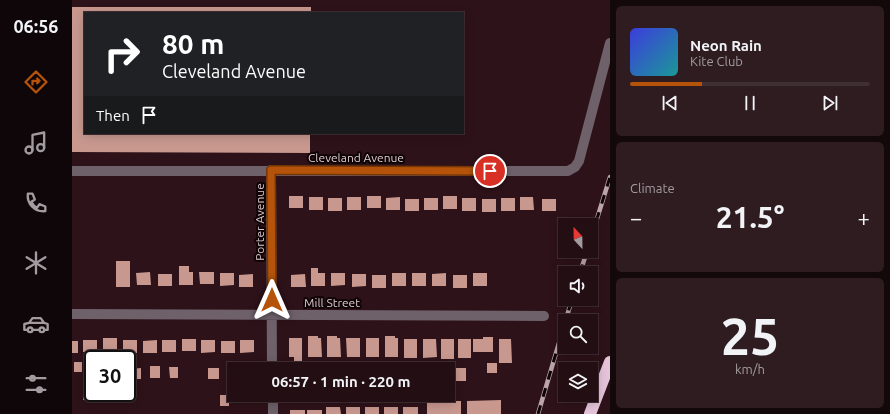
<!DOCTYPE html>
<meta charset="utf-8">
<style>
:root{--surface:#220e13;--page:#2e1c21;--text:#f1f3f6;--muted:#a29ca0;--line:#3f2e33;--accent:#b45309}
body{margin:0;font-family:Ubuntu,sans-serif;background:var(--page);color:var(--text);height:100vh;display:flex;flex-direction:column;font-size:15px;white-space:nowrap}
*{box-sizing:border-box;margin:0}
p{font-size:13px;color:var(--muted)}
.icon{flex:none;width:22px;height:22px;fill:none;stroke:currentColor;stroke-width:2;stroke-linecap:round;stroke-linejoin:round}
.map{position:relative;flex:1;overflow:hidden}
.drawer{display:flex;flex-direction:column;gap:6px;padding:6px;background:#13080a;width:280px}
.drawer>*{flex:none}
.guide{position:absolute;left:12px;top:12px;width:380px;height:122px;border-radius:0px;box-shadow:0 2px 10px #0003,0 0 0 1px var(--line);background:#202124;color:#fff;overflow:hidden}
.needle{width:26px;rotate:338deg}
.controls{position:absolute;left:486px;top:218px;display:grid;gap:8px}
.controls a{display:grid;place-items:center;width:40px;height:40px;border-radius:0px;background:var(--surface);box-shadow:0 2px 10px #0003,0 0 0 1px var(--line);font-size:20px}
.speed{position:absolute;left:12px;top:350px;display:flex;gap:8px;font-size:20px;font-weight:700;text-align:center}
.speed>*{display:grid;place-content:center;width:52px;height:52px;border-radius:50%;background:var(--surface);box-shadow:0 2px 10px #0003,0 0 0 1px var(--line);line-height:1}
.speed .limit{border:2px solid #111;border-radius:6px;background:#fff;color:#111}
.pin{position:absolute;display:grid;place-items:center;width:34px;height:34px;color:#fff;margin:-17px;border:2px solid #fff;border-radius:50%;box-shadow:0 1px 4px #0007}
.me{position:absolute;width:44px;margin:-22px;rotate:0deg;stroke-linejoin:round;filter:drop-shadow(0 0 3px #0008)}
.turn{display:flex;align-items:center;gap:14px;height:84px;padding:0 12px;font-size:18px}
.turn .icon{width:52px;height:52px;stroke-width:2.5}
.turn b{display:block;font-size:28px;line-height:34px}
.then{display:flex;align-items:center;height:38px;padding:0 12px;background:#0003;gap:8px;font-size:15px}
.big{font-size:30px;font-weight:700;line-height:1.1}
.drawer .card{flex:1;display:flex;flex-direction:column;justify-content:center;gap:6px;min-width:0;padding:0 14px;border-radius:6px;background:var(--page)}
.drawer .dial{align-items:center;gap:0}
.dial b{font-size:52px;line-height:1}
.song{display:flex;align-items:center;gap:12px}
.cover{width:48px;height:48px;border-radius:6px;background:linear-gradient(135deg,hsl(240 70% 55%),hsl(180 70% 35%))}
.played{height:4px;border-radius:2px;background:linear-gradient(90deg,var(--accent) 30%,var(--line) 30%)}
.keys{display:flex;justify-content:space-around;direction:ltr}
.heat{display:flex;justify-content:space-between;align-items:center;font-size:22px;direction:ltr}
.trip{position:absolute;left:155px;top:362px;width:228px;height:40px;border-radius:0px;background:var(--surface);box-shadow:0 2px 10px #0003,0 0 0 1px var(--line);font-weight:700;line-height:40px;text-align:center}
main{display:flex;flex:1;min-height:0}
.menu{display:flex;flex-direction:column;width:72px;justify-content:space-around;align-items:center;background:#0e0608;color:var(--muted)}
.menu .icon{width:28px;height:28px}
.menu .selected{color:var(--accent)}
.menu b{font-size:18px;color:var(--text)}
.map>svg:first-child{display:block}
</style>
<main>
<nav class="menu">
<b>06:56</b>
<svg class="icon selected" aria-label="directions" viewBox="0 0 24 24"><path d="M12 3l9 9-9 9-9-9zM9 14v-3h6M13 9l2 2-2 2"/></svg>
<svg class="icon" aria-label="music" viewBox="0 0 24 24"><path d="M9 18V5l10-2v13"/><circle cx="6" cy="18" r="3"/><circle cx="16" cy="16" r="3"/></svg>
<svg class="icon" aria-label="phone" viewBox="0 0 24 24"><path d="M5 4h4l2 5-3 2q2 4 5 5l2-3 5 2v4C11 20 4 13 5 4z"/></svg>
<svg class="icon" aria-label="climate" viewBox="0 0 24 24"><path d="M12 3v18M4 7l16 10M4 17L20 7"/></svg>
<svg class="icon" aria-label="car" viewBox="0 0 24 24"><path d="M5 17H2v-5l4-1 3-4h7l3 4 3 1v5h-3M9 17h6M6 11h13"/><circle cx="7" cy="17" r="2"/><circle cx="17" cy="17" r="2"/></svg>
<svg class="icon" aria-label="filters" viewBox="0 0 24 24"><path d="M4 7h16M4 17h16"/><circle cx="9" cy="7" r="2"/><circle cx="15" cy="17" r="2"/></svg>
</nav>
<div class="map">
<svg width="538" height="414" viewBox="0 0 538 414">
<rect width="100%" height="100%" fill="#2e1219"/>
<path fill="#c8988f" d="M0,7H239V13H13V133H238V153L0,152Z
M217,196H231V208H217Z
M295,196H309V208H295Z
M371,196H385V209H371Z
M237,197H251V210H237Z
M275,197H289V210H275Z
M328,197V210H314V198Z
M448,197H461L462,210H448Z
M256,198H270V211H256Z
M352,198H366V210H352Z
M390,198H404V211H390Z
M429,198H443V211H429Z
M333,199H347V211H333Z
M410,199H424V212H410Z
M470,199H484V211H470Z
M44,261H58V287H44Z
M107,266H117V272H121V285H107Z
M239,268H246V273H253V286H239Z
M78,272L79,285H65L64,273Z
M127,272H142V284H128Z
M148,273H162V285L148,286Z
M259,273H273V285L259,286Z
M320,273H334V286H320Z
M340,273H354V286H340Z
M374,273V286H360V274Z
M401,273H415V286H401Z
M86,274H100V286H86Z
M181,274V287H167V275Z
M233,274L234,287H219V275Z
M280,274H294V286L280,287Z
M300,275H314V288H300Z
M381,275H395V288H381Z
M236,336H246V338H249L250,357H236Z
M255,336H265V338H268L269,357H255Z
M313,336H323V338H326V357H313Z
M411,337H421V352H401V339H411Z
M31,338H45V351H31Z
M217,338H230V369H218V365H222V357H217Z
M274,338H288V357H275Z
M294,338H307V357H294Z
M110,339H124V351H110Z
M332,339H345V358H332Z
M351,339H364L365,357L351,358Z
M369,339H382V359H369Z
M386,339H399V358H386Z
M427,339H439L440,363H427Z
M11,340H25V352H11Z
M51,340H65V353H51Z
M85,340V353H71V341Z
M90,340H104V352H90Z
M129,340H143V352L129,353Z
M168,340H182V352L168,353Z
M0,341H6V353H0Z
M149,341H163V353H149Z
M2,362H10V372H2Z
M415,363H425V373H415Z
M16,366H21V379H16Z
M78,366H88V378H78Z
M166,366V369H162V377L156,378V367Z
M97,367H106V378H98Z
M69,368V379H57V369Z
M136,368H147V379H136Z
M384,368H394V381H384Z
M55,387H63V399H53Z
M11,389H20V400H11Z
M33,393H41V400H33Z
M148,395H157V406H148Z
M169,395H179V400H169Z
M222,395H233V400H222Z
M429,400V414H395V401Z
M355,401H389V414H355Z
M254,407H268L269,414H254Z
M274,407H288V414H274Z
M293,407H307V414H293Z
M312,407H326V414H312Z
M331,407H346V414H331Z
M218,410H233V414H218Z
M235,410H250V414H235Z"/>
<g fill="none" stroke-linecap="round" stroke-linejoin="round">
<path stroke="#6e616a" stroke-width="10" d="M199,170L200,369
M0,171H496L503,167L507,161L538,43
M0,314L472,316
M201,395V414"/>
<path stroke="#e5c4d9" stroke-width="12" d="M518,414L538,362"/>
<g stroke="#bba5aa" stroke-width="4.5">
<path id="rail" d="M519,238L538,177
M508,273L515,251
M466,414L500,299"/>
</g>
<use href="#rail" stroke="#0e0406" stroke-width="3" stroke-dasharray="9" stroke-linecap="butt"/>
</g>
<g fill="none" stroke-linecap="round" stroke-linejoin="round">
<g stroke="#753606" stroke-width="10">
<path id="route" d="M200,300L199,170L418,171"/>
</g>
<use href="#route" stroke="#b45309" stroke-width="7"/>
</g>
<g text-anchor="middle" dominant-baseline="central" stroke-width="4" stroke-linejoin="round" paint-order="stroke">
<g font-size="12" fill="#dfcbcf" stroke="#0e0406">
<text x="284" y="157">Cleveland Avenue</text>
<text transform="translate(187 222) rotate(-90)">Porter Avenue</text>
<text x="260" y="302">Mill Street</text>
</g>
</g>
</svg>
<div class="controls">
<a><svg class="needle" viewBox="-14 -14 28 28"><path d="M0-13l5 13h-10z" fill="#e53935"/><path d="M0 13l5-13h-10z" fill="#a29ca0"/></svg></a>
<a><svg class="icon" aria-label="sound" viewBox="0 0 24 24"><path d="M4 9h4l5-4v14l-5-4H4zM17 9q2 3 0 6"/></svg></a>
<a><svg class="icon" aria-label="search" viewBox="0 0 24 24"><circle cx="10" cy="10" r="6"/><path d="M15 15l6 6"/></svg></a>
<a><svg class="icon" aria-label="layers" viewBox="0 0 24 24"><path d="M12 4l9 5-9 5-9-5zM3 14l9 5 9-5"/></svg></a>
</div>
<div class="speed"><div class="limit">30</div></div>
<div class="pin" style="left:418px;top:171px;background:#d93025"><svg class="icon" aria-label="arrive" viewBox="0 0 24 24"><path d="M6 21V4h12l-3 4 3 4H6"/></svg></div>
<svg class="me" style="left:200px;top:300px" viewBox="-20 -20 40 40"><path d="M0-17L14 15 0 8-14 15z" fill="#b45309" stroke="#fff" stroke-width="4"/></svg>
<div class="trip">06:57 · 1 min · 220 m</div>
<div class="guide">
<div class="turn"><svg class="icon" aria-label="right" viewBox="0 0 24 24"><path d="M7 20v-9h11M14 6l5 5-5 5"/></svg><div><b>80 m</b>Cleveland Avenue</div></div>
<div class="then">Then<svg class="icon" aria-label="arrive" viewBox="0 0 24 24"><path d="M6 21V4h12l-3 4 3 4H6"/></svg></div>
</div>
</div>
<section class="drawer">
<div class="card">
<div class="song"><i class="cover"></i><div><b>Neon Rain</b><p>Kite Club</p></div></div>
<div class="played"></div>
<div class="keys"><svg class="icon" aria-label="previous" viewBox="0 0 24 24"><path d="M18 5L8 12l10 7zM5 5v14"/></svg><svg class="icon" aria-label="pause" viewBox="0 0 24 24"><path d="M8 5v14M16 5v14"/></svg><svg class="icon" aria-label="next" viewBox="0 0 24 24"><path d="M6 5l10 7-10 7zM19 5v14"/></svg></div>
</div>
<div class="card"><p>Climate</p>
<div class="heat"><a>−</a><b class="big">21.5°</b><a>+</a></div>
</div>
<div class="card dial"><b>25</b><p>km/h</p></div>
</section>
</main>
